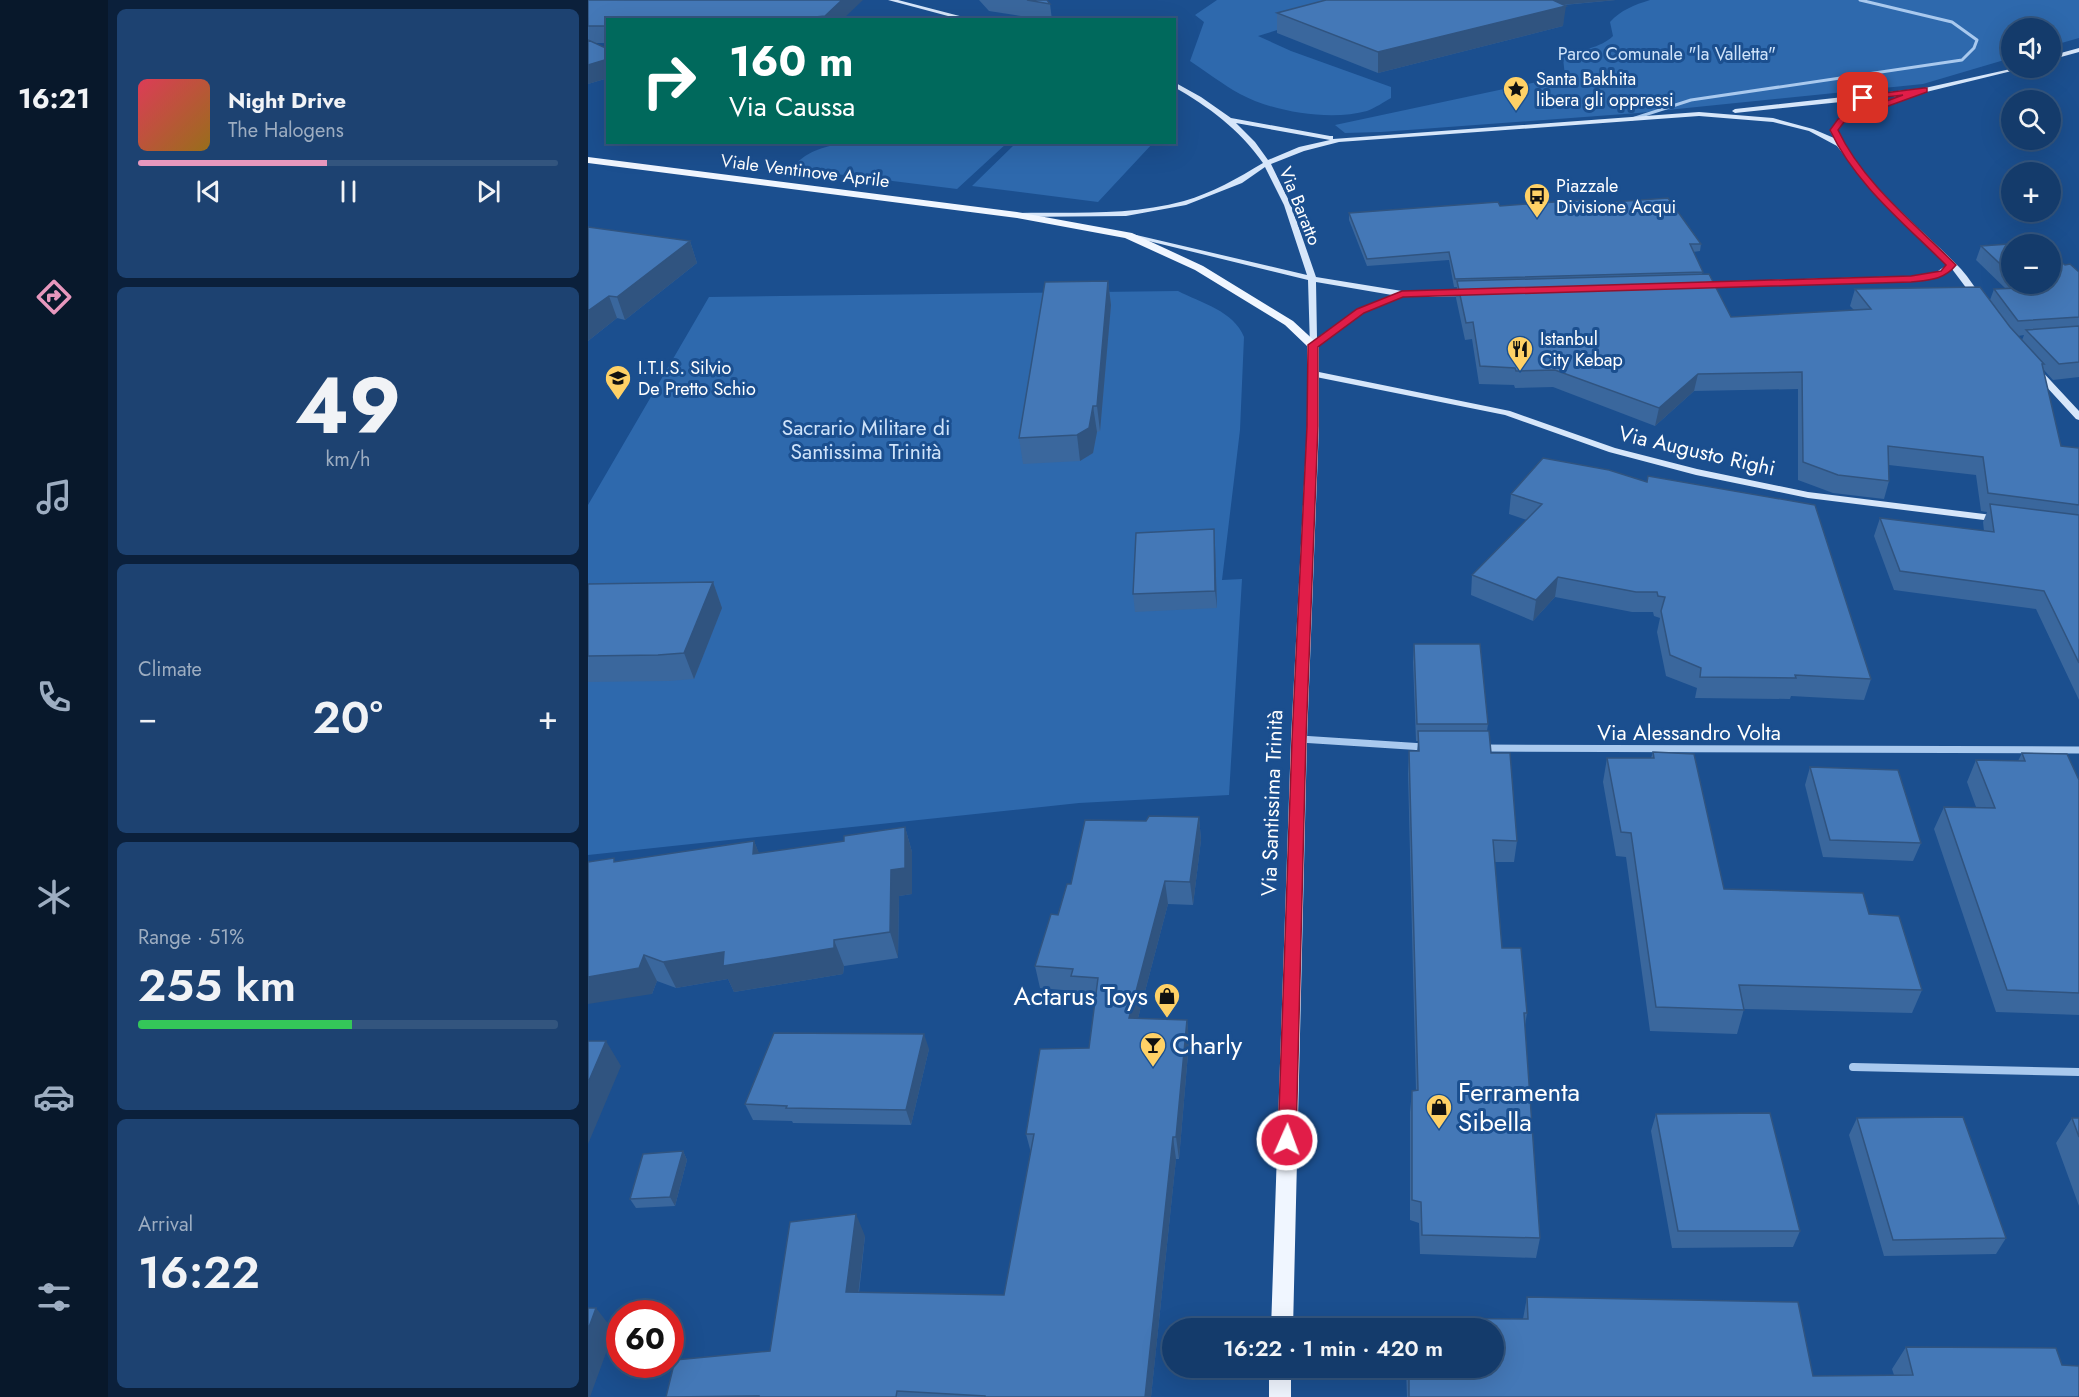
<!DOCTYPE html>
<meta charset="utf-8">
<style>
:root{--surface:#143b6b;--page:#1d4271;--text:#f1f3f6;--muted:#9dadc1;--line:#33557e;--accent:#e797bd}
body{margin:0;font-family:Jost,sans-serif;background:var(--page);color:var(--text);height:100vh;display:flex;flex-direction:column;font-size:22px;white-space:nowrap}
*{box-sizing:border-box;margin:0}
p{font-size:20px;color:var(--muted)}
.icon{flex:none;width:33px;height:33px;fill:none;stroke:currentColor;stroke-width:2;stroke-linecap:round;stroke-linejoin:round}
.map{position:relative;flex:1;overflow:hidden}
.details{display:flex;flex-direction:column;gap:9px;padding:9px;background:#0b203b;width:480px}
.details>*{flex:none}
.guide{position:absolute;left:18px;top:18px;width:570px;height:126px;border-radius:0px;box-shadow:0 6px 24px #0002,0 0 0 2px var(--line);background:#00695c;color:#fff;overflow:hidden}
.buttons{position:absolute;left:1413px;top:18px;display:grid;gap:12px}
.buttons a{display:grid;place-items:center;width:60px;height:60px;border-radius:50%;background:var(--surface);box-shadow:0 6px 24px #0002,0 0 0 2px var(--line);font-size:30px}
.speed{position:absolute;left:18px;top:1300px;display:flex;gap:12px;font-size:30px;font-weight:700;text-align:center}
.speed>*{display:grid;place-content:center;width:78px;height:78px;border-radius:50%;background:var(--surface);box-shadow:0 6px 24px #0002,0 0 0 2px var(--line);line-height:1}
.speed .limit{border:9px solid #d22;background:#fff;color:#111}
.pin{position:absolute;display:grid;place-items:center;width:51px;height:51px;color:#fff;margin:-26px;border-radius:12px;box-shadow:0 3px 9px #0006}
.me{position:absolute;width:66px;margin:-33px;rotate:2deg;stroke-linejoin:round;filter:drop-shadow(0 0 4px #0008)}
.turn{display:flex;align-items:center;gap:21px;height:126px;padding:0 24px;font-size:27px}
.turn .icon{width:78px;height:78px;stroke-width:2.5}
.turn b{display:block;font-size:42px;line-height:51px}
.big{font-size:45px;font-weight:600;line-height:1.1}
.details .card{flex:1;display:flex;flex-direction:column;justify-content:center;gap:9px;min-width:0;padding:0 21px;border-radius:9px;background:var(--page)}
.details .dial{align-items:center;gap:0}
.dial b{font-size:78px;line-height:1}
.song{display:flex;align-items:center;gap:18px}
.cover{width:72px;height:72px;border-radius:9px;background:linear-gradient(135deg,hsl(350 70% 55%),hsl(40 70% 35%))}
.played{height:6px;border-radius:3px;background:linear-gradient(90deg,var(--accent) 45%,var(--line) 45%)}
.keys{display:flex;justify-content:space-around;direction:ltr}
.heat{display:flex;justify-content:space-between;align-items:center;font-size:33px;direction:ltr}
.charge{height:9px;border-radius:4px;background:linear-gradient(90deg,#34c759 51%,var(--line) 0)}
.trip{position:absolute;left:574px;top:1318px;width:342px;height:60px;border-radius:30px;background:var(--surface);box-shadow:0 6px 24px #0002,0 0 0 2px var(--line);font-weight:600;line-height:60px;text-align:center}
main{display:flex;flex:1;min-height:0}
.tabs{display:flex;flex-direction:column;width:108px;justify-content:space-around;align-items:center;background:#08182b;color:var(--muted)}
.tabs .icon{width:42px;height:42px}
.tabs .active{color:var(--accent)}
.tabs b{font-size:27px;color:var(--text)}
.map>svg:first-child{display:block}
</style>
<main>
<nav class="tabs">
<b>16:21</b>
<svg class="icon active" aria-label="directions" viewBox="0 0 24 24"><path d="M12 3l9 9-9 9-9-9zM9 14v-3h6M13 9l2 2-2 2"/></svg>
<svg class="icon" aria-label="music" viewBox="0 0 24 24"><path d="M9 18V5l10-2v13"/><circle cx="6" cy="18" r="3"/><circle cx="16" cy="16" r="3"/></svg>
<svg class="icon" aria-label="phone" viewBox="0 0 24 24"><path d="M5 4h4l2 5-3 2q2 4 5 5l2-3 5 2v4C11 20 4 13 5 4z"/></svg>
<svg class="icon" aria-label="climate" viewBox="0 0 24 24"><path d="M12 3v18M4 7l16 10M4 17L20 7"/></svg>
<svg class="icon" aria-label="car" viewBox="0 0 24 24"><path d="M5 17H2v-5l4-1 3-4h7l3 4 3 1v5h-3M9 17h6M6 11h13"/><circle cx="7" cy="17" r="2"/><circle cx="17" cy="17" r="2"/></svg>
<svg class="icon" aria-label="filters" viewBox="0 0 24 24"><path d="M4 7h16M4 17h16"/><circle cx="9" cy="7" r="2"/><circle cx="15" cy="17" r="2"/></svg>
</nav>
<section class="details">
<div class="card">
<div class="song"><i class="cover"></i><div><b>Night Drive</b><p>The Halogens</p></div></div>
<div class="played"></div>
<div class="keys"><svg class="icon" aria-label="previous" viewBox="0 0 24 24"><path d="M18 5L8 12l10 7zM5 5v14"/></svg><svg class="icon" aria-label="pause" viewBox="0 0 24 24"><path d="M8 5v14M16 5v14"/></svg><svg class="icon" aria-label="next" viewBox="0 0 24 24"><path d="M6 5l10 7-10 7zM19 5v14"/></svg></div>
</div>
<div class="card dial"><b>49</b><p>km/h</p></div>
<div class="card"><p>Climate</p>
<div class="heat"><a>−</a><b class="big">20°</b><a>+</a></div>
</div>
<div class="card"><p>Range · 51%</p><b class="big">255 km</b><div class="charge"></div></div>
<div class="card"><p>Arrival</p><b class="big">16:22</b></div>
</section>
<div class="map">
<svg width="1491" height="1397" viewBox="0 0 1491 1397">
<rect width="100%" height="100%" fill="#1b4f8f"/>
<path fill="#2e69ad" d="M629,0H786L670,36L703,51L803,87V98C796,102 787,108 779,111C742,121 685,112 652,94C634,84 619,72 602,61L616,22L607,15Z
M1062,0H1491V38L1463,46L1462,28H1424L1423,58L1335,84L1050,113L793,132L757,133L747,125L977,76L975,58C991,50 1013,48 1025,36L1022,22C1033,10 1046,5 1062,0Z
M258,143V142L419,143L369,189L216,170L206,166C220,150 238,146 258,143Z
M428,143V142L565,143L510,202L384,186Z
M590,291C613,303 646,311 656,337L652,430L634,580L654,579L641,795L491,803L0,855V505L121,297Z"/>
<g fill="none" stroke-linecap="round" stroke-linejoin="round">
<path stroke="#a9c9ee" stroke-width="3" d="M1044,119L1103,100L1374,60L1386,48L1389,40L1364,22L1272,0"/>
<path stroke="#a9c9ee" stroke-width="7" d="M712,739L836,747
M895,748L1491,750"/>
<path stroke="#a9c9ee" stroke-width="8" d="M1265,1067L1491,1072"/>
<path fill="#d6e6fa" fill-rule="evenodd" d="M300,0H310L387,20H375Z
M1491,48V52L1462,60V56Z
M1427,68H1436L1330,94L1147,113L1144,111L1147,109L1337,88Z
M586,82L613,97L643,118L742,136H745V139L1111,112L1185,118L1225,129L1246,138L1242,131L1251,119L1309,97H1313V99L1256,121L1250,131C1274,184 1333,227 1373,269C1381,278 1388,289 1395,299L1388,301L1364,269L1353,276L1323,282L1108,287V283L1111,282L1323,276L1347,273L1359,265L1284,191L1249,146L1221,131L1185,122L1111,116L751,142L716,151L683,164L703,205L728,277L814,291L883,290L887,293L883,296L815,297L776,313L728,347H722L720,280L540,236L544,234L719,275L696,205L677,167L654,183L598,205L538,216L429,217L425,215L429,213C484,212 542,216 596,201C624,193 650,178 675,163C651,129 621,107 586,87ZM648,123L742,140L711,147L680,160L667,142ZM728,282L804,295L770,309L729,338Z
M1447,366L1450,367L1491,411V420L1488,419L1444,371V367Z
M726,371L922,411L1027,448L1109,469L1220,492L1412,516L1417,519L1412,522L1220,498L1108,475L1021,452L917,415L723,376L721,374Z"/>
<path fill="#f0f6ff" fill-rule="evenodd" d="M0,157L429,212L544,233L615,266L705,321L731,345V426L719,739L705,1329H683L703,739L719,426V346L697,325L607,270L537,238L429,218L0,163Z
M681,1368H703V1397H681Z"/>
</g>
<path fill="#3a679d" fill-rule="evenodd" d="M0,0L20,20V43H6L20,49V78L0,84Z
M391,0H459L462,4L464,20H458L401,11Z
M738,0H1028L976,5L975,26L790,73L689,33V13Z
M997,204L1113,244L1112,251L1105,252L1115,272L1114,274L1143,317L1266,310L1262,306L1267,289L1402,300L1406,289L1417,288L1388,260L1393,246L1424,244V284H1462L1477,265L1491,272V377L1465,380L1455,369L1473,446L1491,448V700L1448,609L1306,590L1286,536L1292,518L1396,531L1395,522L1399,512L1393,511L1388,475L1301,465V481L1296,499L1245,493L1210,480V389L1106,391L1067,426L965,387L927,388L926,385L891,384L884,339L877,340L868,298L869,287H866L861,260L779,266L761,220V213L912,206ZM1436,335L1434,340L1430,336Z
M0,227L102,241L109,263L37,320L29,318L0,341Z
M520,281L523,305L512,431L509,432L505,453L492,461L435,464L431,438Z
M955,458L1283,679L1276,700L1203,696L1202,699L1107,698L1109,688L1078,676L1069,632L1072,618L1066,616L1065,612H1044L967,597L945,621L883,595L884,575L939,520L921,514L923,494Z
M627,546L629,608L547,612L545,594Z
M125,582L134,608L106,679L81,681L0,682V584Z
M826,644L900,724L899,731L903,753L929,841L926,862H906L914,948L939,1013L937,1026L952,1238L948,1258L832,1254L831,1223L822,1220V1112L824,1091H828L820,773L821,751H829L830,741H828L825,662Z
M1065,752L1136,889L1281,914L1334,990L1324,1013L1156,1009L1149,1034L1062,1031L1038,857L1028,856L1015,782L1019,758H1063Z
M1434,753L1491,780V1015L1408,1012L1346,829L1356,807H1388L1379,782L1388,760L1430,761Z
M1222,767L1333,843L1325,861L1235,857L1217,785Z
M611,817L613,840L605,905L580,904L550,1018L599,1020L601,1042L591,1159H588L563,1397H78L182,1351L277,1236L271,1293L416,1295L443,1153L438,1134L501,1048L507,1000L487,998L486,991L452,988L447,966L483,884L558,821Z
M317,827L324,852V894L311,896L310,958L256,966L255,974L146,992L140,979L88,988L69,981L64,994L28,862L166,841L171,854L256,841Z
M341,1049L323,1125L205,1123L204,1121L165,1120L157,1104Z
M1068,1114L1212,1231L1205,1247L1084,1248L1063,1131Z
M1269,1118L1418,1238L1408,1254L1296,1256L1261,1135Z
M1484,1118H1491V1206L1468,1143Z
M95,1151L99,1160L87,1206L48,1208L42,1199Z
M939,1297L1225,1376L1306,1375L1304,1369L1318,1347L1474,1365L1491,1397H819L818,1368H906V1329H819L820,1318L935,1319Z"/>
<path fill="#305480" d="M254,0H275L254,20H199Z
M941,0H1028L940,8Z
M978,6L975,26L790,73V52Z
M20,59V78L0,84V65Z
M102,241L109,263L37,320L29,297Z
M520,281L523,305L512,431L509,406Z
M21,296L29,318L0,341V311Z
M1110,374L1106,391L1067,426L1071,408Z
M505,406L509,432L505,453L492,461L489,435Z
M626,529L627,546L629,608L627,591Z
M970,577L967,597L945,621L948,600Z
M125,582L134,608L106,679L96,653Z
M611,817L613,840L605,905L602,882Z
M317,827L324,852V894L311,896L310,958L302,932L303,870Z
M166,841L177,867L165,854Z
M577,881L580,904L544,1041L541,1018Z
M246,940L256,966L255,974L146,992L140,979L88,988L75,962L136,952Z
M56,955L69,981L64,994L0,1004V977Z
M599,1020L601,1042L591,1159L588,1137Z
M336,1034L341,1049L323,1125L318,1110Z
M18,1041L33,1066L0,1144V1083Z
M585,1137L588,1159L563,1397H557Z
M95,1151L99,1160L87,1206L82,1197Z
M268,1214L277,1236L268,1313L258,1292Z
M8,1308L26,1331L2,1397H0V1330Z"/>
<path fill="#4478b7" stroke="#305480" stroke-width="1.5" d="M0,0H254L237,16L199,20H20V26H0Z
M439,0H459L462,4Z
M738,0H965L978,6L790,52L689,13Z
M0,40L20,49V59L0,65Z
M1080,198L1113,244H1102L1115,272L867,279L861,252L779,259L761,213L910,202L912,206L994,200L997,204Z
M0,227L102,241L29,297L21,296L0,311Z
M1450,242L1453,244H1424V275L1393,246Z
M1462,253L1477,265L1482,264L1491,272V317L1430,321L1406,289L1430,288L1426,284H1462Z
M1121,274L1143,317L1283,309L1267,289L1392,287L1422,327L1456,364H1454L1473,446L1491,448V505L1400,493L1395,457L1300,446L1301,481L1250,475L1215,462L1214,372L1110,374L1071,408L967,370L928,371L927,368L892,366L885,322L878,323L869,281Z
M520,281L509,406H505L501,428L489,435L431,438L457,282Z
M1491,326V362L1471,364L1438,330Z
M955,458L1021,470L1059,482L1060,476L1227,505L1283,679L1207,675L1208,678L1112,677L1113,668L1082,655L1073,611L1077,597L1070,596L1069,592H1048L970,577L948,600L884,575L954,504L923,494Z
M1402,504L1491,515V663L1456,591L1312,571L1292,518L1406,532Z
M626,529L627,591L545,594L548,533Z
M125,582L96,653L70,655L0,656V584Z
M826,644H892L900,724H829Z
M830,731H901L903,753H922L929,841L905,840L914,948H933L939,1013H936L952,1238L834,1235L833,1202L824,1200V1091L830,1090L821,751H831Z
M1065,752L1106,754L1136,889L1275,893L1281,914L1311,916L1334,990L1151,985L1156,1010L1068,1007L1043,833L1033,832L1019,758H1066Z
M1434,753L1479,754L1491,780V993L1419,990L1356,807L1407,808L1388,760L1437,761Z
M1222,767L1310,770L1333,843L1242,840Z
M561,816L611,817L602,882L577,881L541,1018L599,1020L588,1137H585L557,1397H397V1396L309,1391L308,1397H171V1396L78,1397L87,1360L182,1351L202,1222L268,1214L258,1292L416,1295L446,1134H438L452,1049L501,1048L510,978L483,976L485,969L447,966L463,914L470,915L479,884H483L497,820L558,821Z
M317,827V868L303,870L302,932L246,940V948L135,966L136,952L75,962L56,955L51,968L0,977V862L26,858V862L166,841L165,854L256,841V836Z
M186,1033L336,1034L318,1110L198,1108L199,1106L157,1104Z
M0,1041H18L0,1083Z
M1182,1113L1212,1231H1090L1068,1114Z
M1375,1117L1418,1238L1305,1240L1269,1118Z
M1484,1118H1491V1137Z
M95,1151L82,1197L42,1199L55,1154Z
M939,1297L1210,1302L1225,1376L1325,1375L1318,1347L1468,1348L1474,1365L1491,1366V1397H821V1368H906V1329H820V1318L940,1319Z
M0,1308H8L0,1330Z"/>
<path fill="#e11d48" stroke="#92132f" stroke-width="1.5" d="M1336,88H1339V92L1256,122L1250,130C1275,183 1326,223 1366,263L1368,265C1356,280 1341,280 1323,282L815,297L776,313L730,347V426L718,739L708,1140L706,1146L699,1148L693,1146L690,1140L704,739L719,426L720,345L769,309L814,291L1323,276L1353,271L1358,265C1317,224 1267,184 1242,130L1250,119L1315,95L1275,100L1271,98L1272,96Z"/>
<defs>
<g id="sight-pin" transform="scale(1.35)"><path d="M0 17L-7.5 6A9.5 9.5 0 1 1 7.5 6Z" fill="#ffd166" stroke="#1b4f8f"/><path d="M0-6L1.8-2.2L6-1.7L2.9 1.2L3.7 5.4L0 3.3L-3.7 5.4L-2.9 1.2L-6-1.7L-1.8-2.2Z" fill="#111"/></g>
<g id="bus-pin" transform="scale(1.35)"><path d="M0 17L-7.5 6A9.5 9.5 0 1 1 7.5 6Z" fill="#ffd166" stroke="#1b4f8f"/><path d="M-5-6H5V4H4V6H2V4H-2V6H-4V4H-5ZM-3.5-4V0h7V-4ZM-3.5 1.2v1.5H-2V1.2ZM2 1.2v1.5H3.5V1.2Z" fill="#111"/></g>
<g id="restaurant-pin" transform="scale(1.35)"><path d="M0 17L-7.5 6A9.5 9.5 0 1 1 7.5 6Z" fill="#ffd166" stroke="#1b4f8f"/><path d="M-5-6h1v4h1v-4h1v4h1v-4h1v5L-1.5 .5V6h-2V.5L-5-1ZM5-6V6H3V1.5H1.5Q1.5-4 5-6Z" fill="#111"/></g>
<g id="school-pin" transform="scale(1.35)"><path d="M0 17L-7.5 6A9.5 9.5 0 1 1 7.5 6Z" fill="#ffd166" stroke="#1b4f8f"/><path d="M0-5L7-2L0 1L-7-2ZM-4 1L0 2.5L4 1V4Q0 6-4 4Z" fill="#111"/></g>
<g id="shop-pin" transform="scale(1.35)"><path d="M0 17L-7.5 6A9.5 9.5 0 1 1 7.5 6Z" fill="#ffd166" stroke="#1b4f8f"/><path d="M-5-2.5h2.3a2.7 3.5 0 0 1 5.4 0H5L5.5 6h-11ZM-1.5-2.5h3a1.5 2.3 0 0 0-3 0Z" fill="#111"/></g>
<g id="bar-pin" transform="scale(1.35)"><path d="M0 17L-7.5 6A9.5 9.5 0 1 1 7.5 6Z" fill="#ffd166" stroke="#1b4f8f"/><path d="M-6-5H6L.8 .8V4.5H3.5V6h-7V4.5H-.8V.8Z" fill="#111"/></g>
</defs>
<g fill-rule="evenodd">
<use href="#sight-pin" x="928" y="89"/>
<use href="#bus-pin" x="949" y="196"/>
<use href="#restaurant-pin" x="932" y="349"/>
<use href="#school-pin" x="30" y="378"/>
<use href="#shop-pin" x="579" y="996"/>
<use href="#bar-pin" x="565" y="1045"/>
<use href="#shop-pin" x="851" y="1107"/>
</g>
<g text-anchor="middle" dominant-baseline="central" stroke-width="6" stroke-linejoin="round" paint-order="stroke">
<g font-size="18" fill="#cfe3fa" stroke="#1b4f8f">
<text x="1079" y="54">Parco Comunale "la Valletta"</text>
</g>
<g font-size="18" fill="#fff" stroke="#1b4f8f" text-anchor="start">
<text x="948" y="79">Santa Bakhita<tspan x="948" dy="21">libera gli oppressi</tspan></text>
<text x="968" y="186">Piazzale<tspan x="968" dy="21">Divisione Acqui</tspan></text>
<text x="952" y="339">Istanbul<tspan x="952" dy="21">City Kebap</tspan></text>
<text x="50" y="368">I.T.I.S. Silvio<tspan x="50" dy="21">De Pretto Schio</tspan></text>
</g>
<g font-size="18" fill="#fff" stroke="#1b4f8f">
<text transform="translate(217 171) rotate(7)">Viale Ventinove Aprile</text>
<text transform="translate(712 206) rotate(68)">Via Baratto</text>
</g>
<g font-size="21" fill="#cfe3fa" stroke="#1b4f8f">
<text x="278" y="428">Sacrario Militare di<tspan x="278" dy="24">Santissima Trinità</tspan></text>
</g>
<g font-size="21" fill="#fff" stroke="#1b4f8f">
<text transform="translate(1109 451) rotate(13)">Via Augusto Righi</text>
<text x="1101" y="733">Via Alessandro Volta</text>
<text transform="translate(684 803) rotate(-88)">Via Santissima Trinità</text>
</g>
<g font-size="26" fill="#fff" stroke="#1b4f8f" text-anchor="start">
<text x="560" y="996" text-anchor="end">Actarus Toys</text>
<text x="584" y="1045">Charly</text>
<text x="870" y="1092">Ferramenta<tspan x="870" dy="30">Sibella</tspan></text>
</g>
</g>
</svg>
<div class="buttons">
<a><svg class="icon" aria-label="sound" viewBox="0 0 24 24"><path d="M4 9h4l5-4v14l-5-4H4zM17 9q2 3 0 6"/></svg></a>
<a><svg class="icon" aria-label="search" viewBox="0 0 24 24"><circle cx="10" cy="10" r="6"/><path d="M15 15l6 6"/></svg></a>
<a>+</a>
<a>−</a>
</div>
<div class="speed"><div class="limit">60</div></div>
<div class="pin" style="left:1275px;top:98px;background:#d93025"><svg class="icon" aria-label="arrive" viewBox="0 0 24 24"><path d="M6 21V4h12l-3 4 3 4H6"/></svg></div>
<svg class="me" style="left:699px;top:1140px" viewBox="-20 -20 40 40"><circle r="17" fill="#e11d48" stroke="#fff" stroke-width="3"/><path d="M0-11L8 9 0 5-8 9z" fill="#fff"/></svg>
<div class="trip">16:22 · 1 min · 420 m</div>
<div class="guide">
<div class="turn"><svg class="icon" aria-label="right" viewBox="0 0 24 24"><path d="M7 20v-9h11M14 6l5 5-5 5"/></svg><div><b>160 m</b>Via Caussa</div></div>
</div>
</div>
</main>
